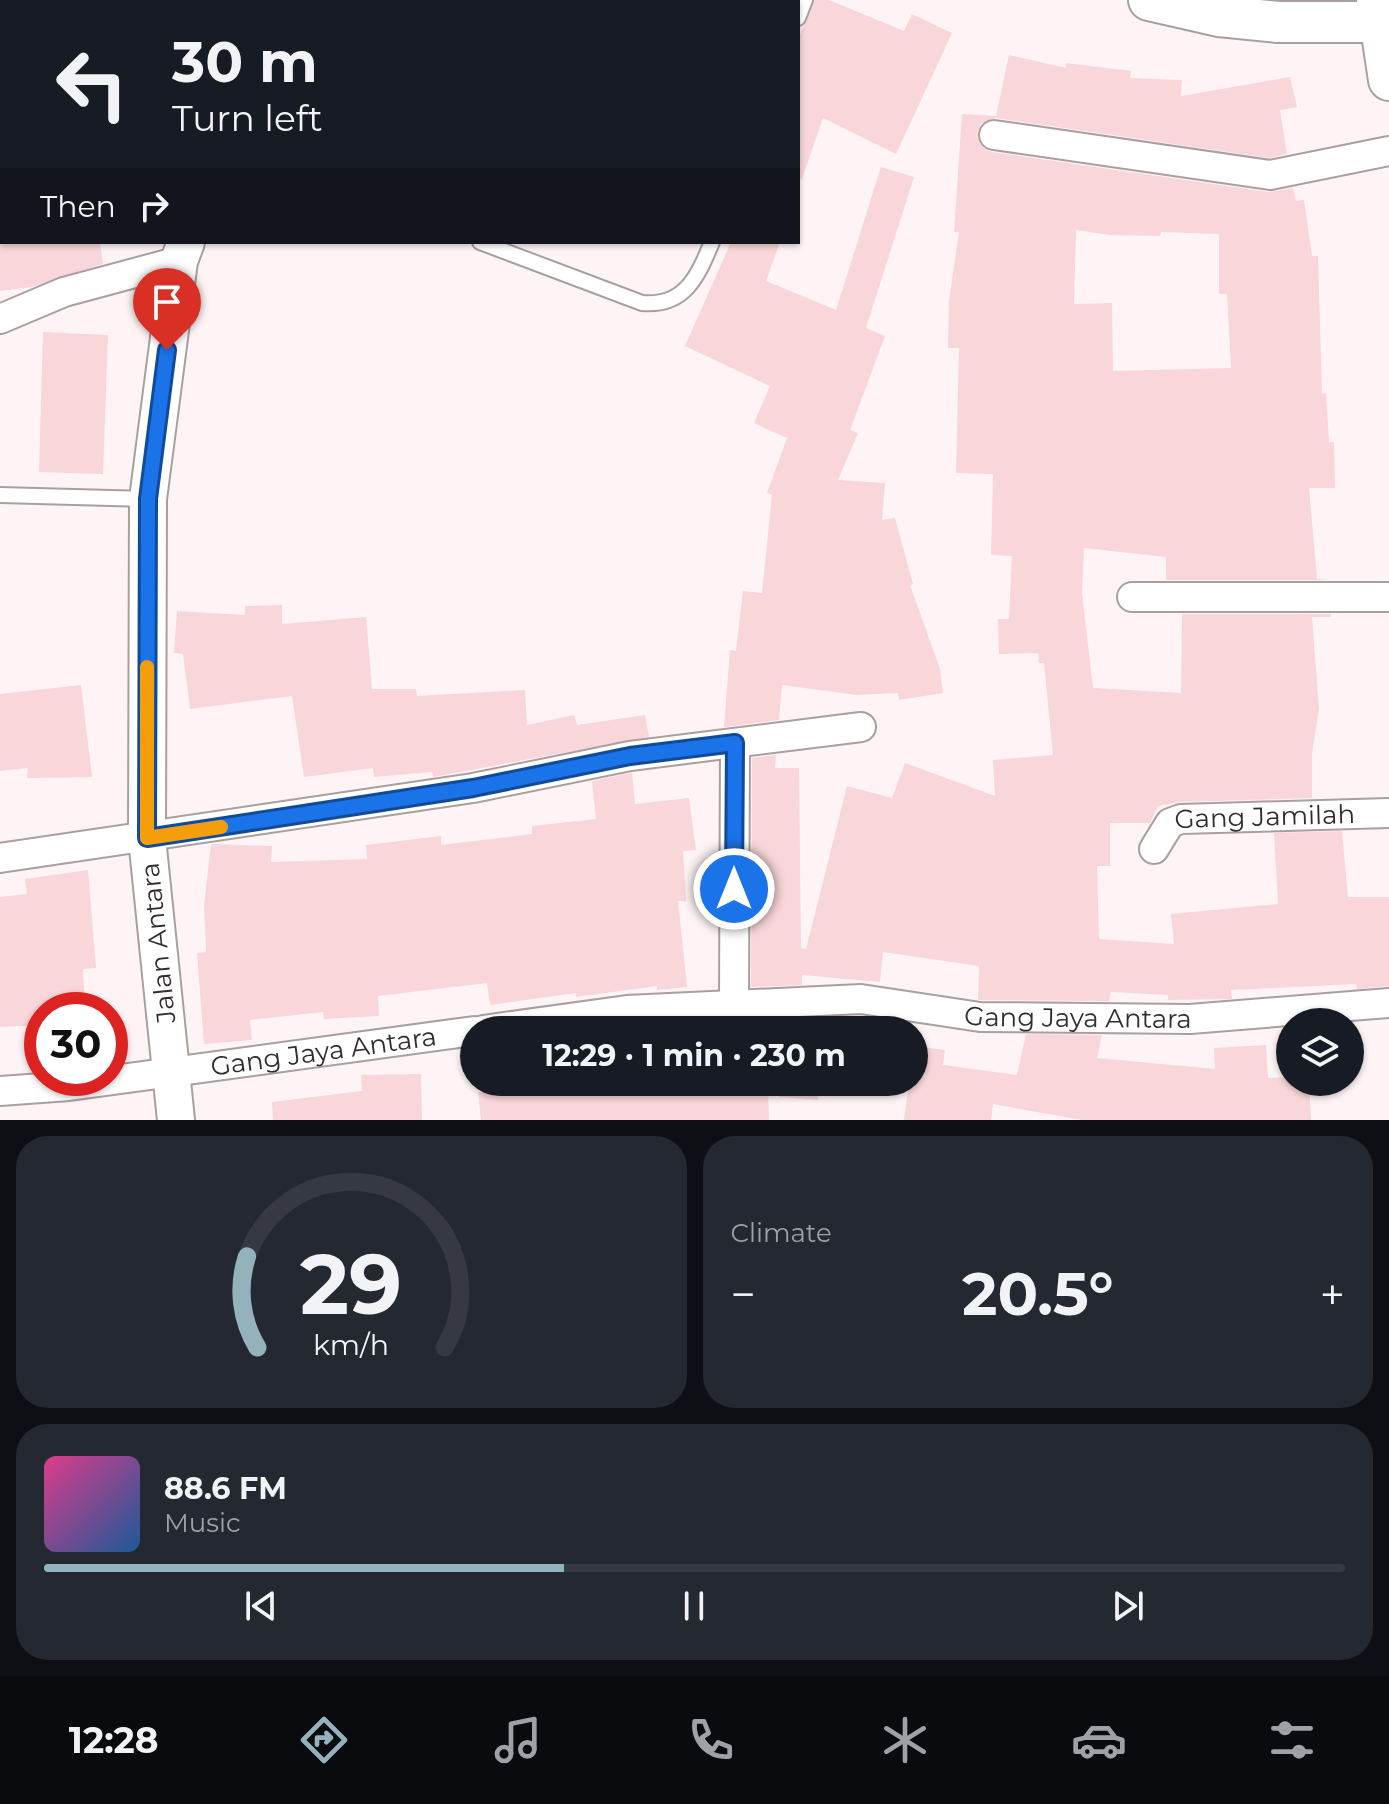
<!DOCTYPE html>
<meta charset="utf-8">
<style>
:root{--surface:#171b24;--page:#242831;--text:#f1f3f6;--muted:#9ea1a6;--line:#363941;--accent:#93b2bc}
body{margin:0;font-family:Montserrat,sans-serif;background:var(--page);color:var(--text);height:100vh;display:flex;flex-direction:column;font-size:30px;white-space:nowrap}
*{box-sizing:border-box;margin:0}
p{font-size:26px;color:var(--muted)}
.icon{flex:none;width:44px;height:44px;fill:none;stroke:currentColor;stroke-width:2;stroke-linecap:round;stroke-linejoin:round}
.map{position:relative;height:1120px;overflow:hidden}
.side{display:flex;flex-direction:column;gap:16px;padding:16px;background:#0d0f14;flex:1}
.side>*{flex:none}
.top-card{position:absolute;left:0px;top:0px;width:800px;height:244px;box-shadow:0 2px 6px #0004;background:#171b24;color:var(--text);overflow:hidden}
.tools{position:absolute;left:1276px;top:1008px;display:grid;gap:16px}
.tools a{display:grid;place-items:center;width:88px;height:88px;border-radius:50%;background:var(--surface);box-shadow:0 2px 6px #0004;font-size:40px}
.speed{position:absolute;left:24px;top:992px;display:flex;gap:16px;font-size:40px;font-weight:700;text-align:center}
.speed>*{display:grid;place-content:center;width:104px;height:104px;border-radius:50%;background:var(--surface);box-shadow:0 2px 6px #0004;line-height:1}
.speed .limit{border:12px solid #d22;background:#fff;color:#111}
.pin{position:absolute;display:grid;place-items:center;width:68px;height:68px;color:#fff;margin:-82px -34px;border-radius:50% 50% 50% 0;rotate:-45deg;box-shadow:0 0 8px #0007}
.pin .icon{rotate:45deg}
.me{position:absolute;width:88px;margin:-44px;rotate:0deg;stroke-linejoin:round;filter:drop-shadow(0 0 6px #0008)}
.turn{display:flex;align-items:center;gap:28px;height:168px;padding:0 40px;font-size:36px}
.turn .icon{width:104px;height:104px;stroke-width:2.5}
.turn b{display:block;font-size:56px;line-height:68px}
.then{display:flex;align-items:center;height:76px;padding:0 40px;background:#0003;gap:16px;font-size:30px}
.big{font-size:60px;font-weight:700;line-height:1.1}
.side .card{flex:1;display:flex;flex-direction:column;justify-content:center;gap:12px;min-width:0;padding:0 28px;border-radius:32px;background:var(--page)}
.side .dial{align-items:center;gap:0}
.dial svg{height:208px;overflow:visible;fill:none;stroke:var(--line);stroke-width:7;stroke-linecap:round;text-anchor:middle}
.dial text{fill:var(--text);stroke:none}
.song{display:flex;align-items:center;gap:24px}
.cover{width:96px;height:96px;border-radius:12px;background:linear-gradient(135deg,hsl(330 70% 55%),hsl(210 70% 35%))}
.played{height:8px;border-radius:4px;background:linear-gradient(90deg,var(--accent) 40%,var(--line) 40%)}
.keys{display:flex;justify-content:space-around;direction:ltr}
.heat{display:flex;justify-content:space-between;align-items:center;font-size:44px;direction:ltr}
.side .tiles{flex:1;display:grid;gap:16px;grid-template-columns:1fr 1fr}
.card:last-child{grid-column:span 2}
.trip{position:absolute;left:460px;top:1016px;width:468px;height:80px;border-radius:40px;background:var(--surface);box-shadow:0 2px 6px #0004;font-weight:700;line-height:80px;text-align:center}
.tab-bar{display:flex;height:128px;justify-content:space-around;align-items:center;background:#090b0e;color:var(--muted)}
.tab-bar .icon{width:56px;height:56px}
.tab-bar .selected{color:var(--accent)}
.tab-bar b{font-size:36px;color:var(--text)}
.map>svg:first-child{display:block}
</style>
<div class="map">
<svg width="1389" height="1120" viewBox="0 0 1389 1120">
<rect width="100%" height="100%" fill="#fef4f5"/>
<path fill="#f8d6d9" fill-rule="evenodd" d="M815,0H829L904,31L912,14L952,33L896,154L823,118L802,179L798,178V39Z
M1009,55L1066,68V63L1131,71L1130,78L1182,80L1181,96L1290,77L1297,107L1280,110L1287,154L1270,158L996,118L981,124L977,133L983,148L992,152L1268,192L1293,188L1296,201L1304,200L1312,256H1318L1322,394L1326,393L1329,442H1334L1335,488H1309L1317,579L1332,580H1166V557L1084,548L1082,593L1093,688L1181,693L1182,614H1331V617H1312L1319,709L1312,753V798L1180,802L1158,806L1150,823H1110V866H1097L1099,939L1174,944L1171,914L1278,904L1274,833L1342,831L1348,897H1389V986L1357,989L1356,984L1231,990L1232,999L1168,1000V995L1111,992L1109,1001L981,1000H978L979,966L883,952L880,982L802,975V985L751,987L752,758L776,755L775,768H799L801,948L806,949L847,786L892,798L905,763L995,796L993,760L1053,755L1044,663H1039L1038,653L999,654L998,619H1009L1012,556L991,555L993,474L956,473L959,348H948L949,301L959,232H954L962,114L996,116ZM1076,230L1109,235L1160,236L1161,232L1219,234V294H1227L1231,368L1113,371L1112,303L1074,304Z
M881,167L914,177L866,328L885,336L850,430L858,433L838,480L885,483L882,520L895,518L913,584L910,585L940,669L943,693L899,700L898,693L857,695L782,685L779,720L724,727L730,650L736,651L743,591L762,593L772,495L767,493L787,438L754,423L770,386L685,346L731,242H780L766,281L836,310Z
M0,242H100L103,264L32,287L0,291Z
M43,332L108,335L103,474L39,472Z
M282,605V624L366,617L372,689H416L417,696L525,690L527,725L574,715L577,725L645,715L649,737L433,777L432,772L374,777L373,768L304,777L292,696L190,709L183,654L174,653L177,611L245,615V606Z
M81,685L92,777L27,778L28,768L0,771V694Z
M632,773L635,804L689,798L696,850L683,851L686,901H678L687,987L657,990V986L576,997V993L490,1005L487,983L378,996L379,1016L324,1019L323,1012L250,1020L252,1040L204,1044L197,953L206,952L204,905L211,844L272,846L271,862L367,859L366,845L441,836V845L532,834V826L596,819L592,781Z
M88,870L96,968L83,969L85,1010H42V1025L0,1027V897L27,894L25,879Z
M1026,1034L1102,1035L1097,1058L1215,1069L1214,1048L1266,1045L1268,1078L1290,1077V1082H1309L1311,1120H1082L993,1104L991,1120H904L909,1082H914V1046L945,1050L943,1065L1017,1075Z
M421,1074L422,1120H273L272,1102L362,1091L361,1075Z
M525,1082H768L769,1120H481L478,1092L510,1089V1084Z
M780,1082H820L818,1100L779,1097Z"/>
<g fill="none" stroke-linecap="round" stroke-linejoin="round">
<g stroke="#aa9f9f" stroke-width="18">
<path id="service" d="M344,2L345,0
M798,18L805,0
M480,242L642,303C685,307 698,276 712,242
M0,495L148,499"/>
</g>
<g stroke="#aa9f9f" stroke-width="32">
<g id="minor">
<path d="M0,18L2,19"/>
<path d="M994,135L1270,175L1389,151"/>
<path d="M0,319L64,292L179,261"/>
<path d="M1132,597H1389"/>
<path id="s1" d="M1154,849L1170,823L1181,819L1389,813"/>
<path d="M0,858L473,788L630,756L861,727"/>
<path d="M734,1005L735,743"/>
<path id="s2" d="M483,1030L627,1010L861,999L980,1017L1190,1019L1389,1003"/>
<path id="s3" d="M0,1091L69,1086L474,1031"/>
</g>
</g>
<g stroke="#aa9f9f" stroke-width="40">
<path id="tertiary" d="M251,2V0
M176,1120L147,838L148,499L179,261L186,242"/>
</g>
<g stroke="#aa9f9f" stroke-width="44">
<path id="secondary" d="M1149,0L1219,16L1278,22H1389
M1377,0L1389,80"/>
</g>
<use href="#service" stroke="#fff" stroke-width="14"/>
<use href="#minor" stroke="#fff" stroke-width="28"/>
<use href="#tertiary" stroke="#fff" stroke-width="36"/>
<use href="#secondary" stroke="#fff" stroke-width="40"/>
</g>
<g fill="none" stroke-linecap="round" stroke-linejoin="round">
<g stroke="#114b97" stroke-width="20">
<path id="route" d="M167,350L148,499L147,838L473,788L630,756L735,743L734,889"/>
</g>
<use href="#route" stroke="#1a73e8" stroke-width="14"/>
<path stroke="#f59e0b" stroke-width="14" d="M147,667V838L221,827"/>
</g>
<g text-anchor="middle" dominant-baseline="central" stroke-width="7" stroke-linejoin="round" paint-order="stroke">
<g font-size="26" fill="#322d2d" stroke="#fff">
<text stroke="none"><textPath href="#s1" startOffset="126">Gang Jamilah</textPath></text>
<text transform="translate(158 943) rotate(-96)">Jalan Antara</text>
<text stroke="none"><textPath href="#s2" startOffset="598">Gang Jaya Antara</textPath></text>
<text stroke="none"><textPath href="#s3" startOffset="326">Gang Jaya Antara</textPath></text>
</g>
</g>
</svg>
<div class="tools">
<a><svg class="icon" aria-label="layers" viewBox="0 0 24 24"><path d="M12 4l9 5-9 5-9-5zM3 14l9 5 9-5"/></svg></a>
</div>
<div class="speed"><div class="limit">30</div></div>
<div class="pin" style="left:167px;top:350px;background:#d93025"><svg class="icon" aria-label="arrive" viewBox="0 0 24 24"><path d="M6 21V4h12l-3 4 3 4H6"/></svg></div>
<svg class="me" style="left:734px;top:889px" viewBox="-20 -20 40 40"><circle r="17" fill="#1a73e8" stroke="#fff" stroke-width="3"/><path d="M0-11L8 9 0 5-8 9z" fill="#fff"/></svg>
<div class="trip">12:29 · 1 min · 230 m</div>
<div class="top-card">
<div class="turn"><svg class="icon" aria-label="left" viewBox="0 0 24 24"><path d="M17 20v-9H6M10 6l-5 5 5 5"/></svg><div><b>30 m</b>Turn left</div></div>
<div class="then">Then<svg class="icon" aria-label="right" viewBox="0 0 24 24"><path d="M7 20v-9h11M14 6l5 5-5 5"/></svg></div>
</div>
</div>
<section class="side">
<div class="tiles">
<div class="card dial"><svg viewBox="0 0 100 80">
<path d="M14 69A42 42 0 1 1 86 69"/>
<path d="M14 69A42 42 0 0 1 10 34" stroke="#93b2bc"/>
<text x="50" y="56" font-size="32" font-weight="700">29</text>
<text x="50" y="72" font-size="11">km/h</text>
</svg></div>
<div class="card"><p>Climate</p>
<div class="heat"><a>−</a><b class="big">20.5°</b><a>+</a></div>
</div>
<div class="card">
<div class="song"><i class="cover"></i><div><b>88.6 FM</b><p>Music</p></div></div>
<div class="played"></div>
<div class="keys"><svg class="icon" aria-label="previous" viewBox="0 0 24 24"><path d="M18 5L8 12l10 7zM5 5v14"/></svg><svg class="icon" aria-label="pause" viewBox="0 0 24 24"><path d="M8 5v14M16 5v14"/></svg><svg class="icon" aria-label="next" viewBox="0 0 24 24"><path d="M6 5l10 7-10 7zM19 5v14"/></svg></div>
</div>
</div>
</section>
<nav class="tab-bar">
<b>12:28</b>
<svg class="icon selected" aria-label="directions" viewBox="0 0 24 24"><path d="M12 3l9 9-9 9-9-9zM9 14v-3h6M13 9l2 2-2 2"/></svg>
<svg class="icon" aria-label="music" viewBox="0 0 24 24"><path d="M9 18V5l10-2v13"/><circle cx="6" cy="18" r="3"/><circle cx="16" cy="16" r="3"/></svg>
<svg class="icon" aria-label="phone" viewBox="0 0 24 24"><path d="M5 4h4l2 5-3 2q2 4 5 5l2-3 5 2v4C11 20 4 13 5 4z"/></svg>
<svg class="icon" aria-label="climate" viewBox="0 0 24 24"><path d="M12 3v18M4 7l16 10M4 17L20 7"/></svg>
<svg class="icon" aria-label="car" viewBox="0 0 24 24"><path d="M5 17H2v-5l4-1 3-4h7l3 4 3 1v5h-3M9 17h6M6 11h13"/><circle cx="7" cy="17" r="2"/><circle cx="17" cy="17" r="2"/></svg>
<svg class="icon" aria-label="filters" viewBox="0 0 24 24"><path d="M4 7h16M4 17h16"/><circle cx="9" cy="7" r="2"/><circle cx="15" cy="17" r="2"/></svg>
</nav>
